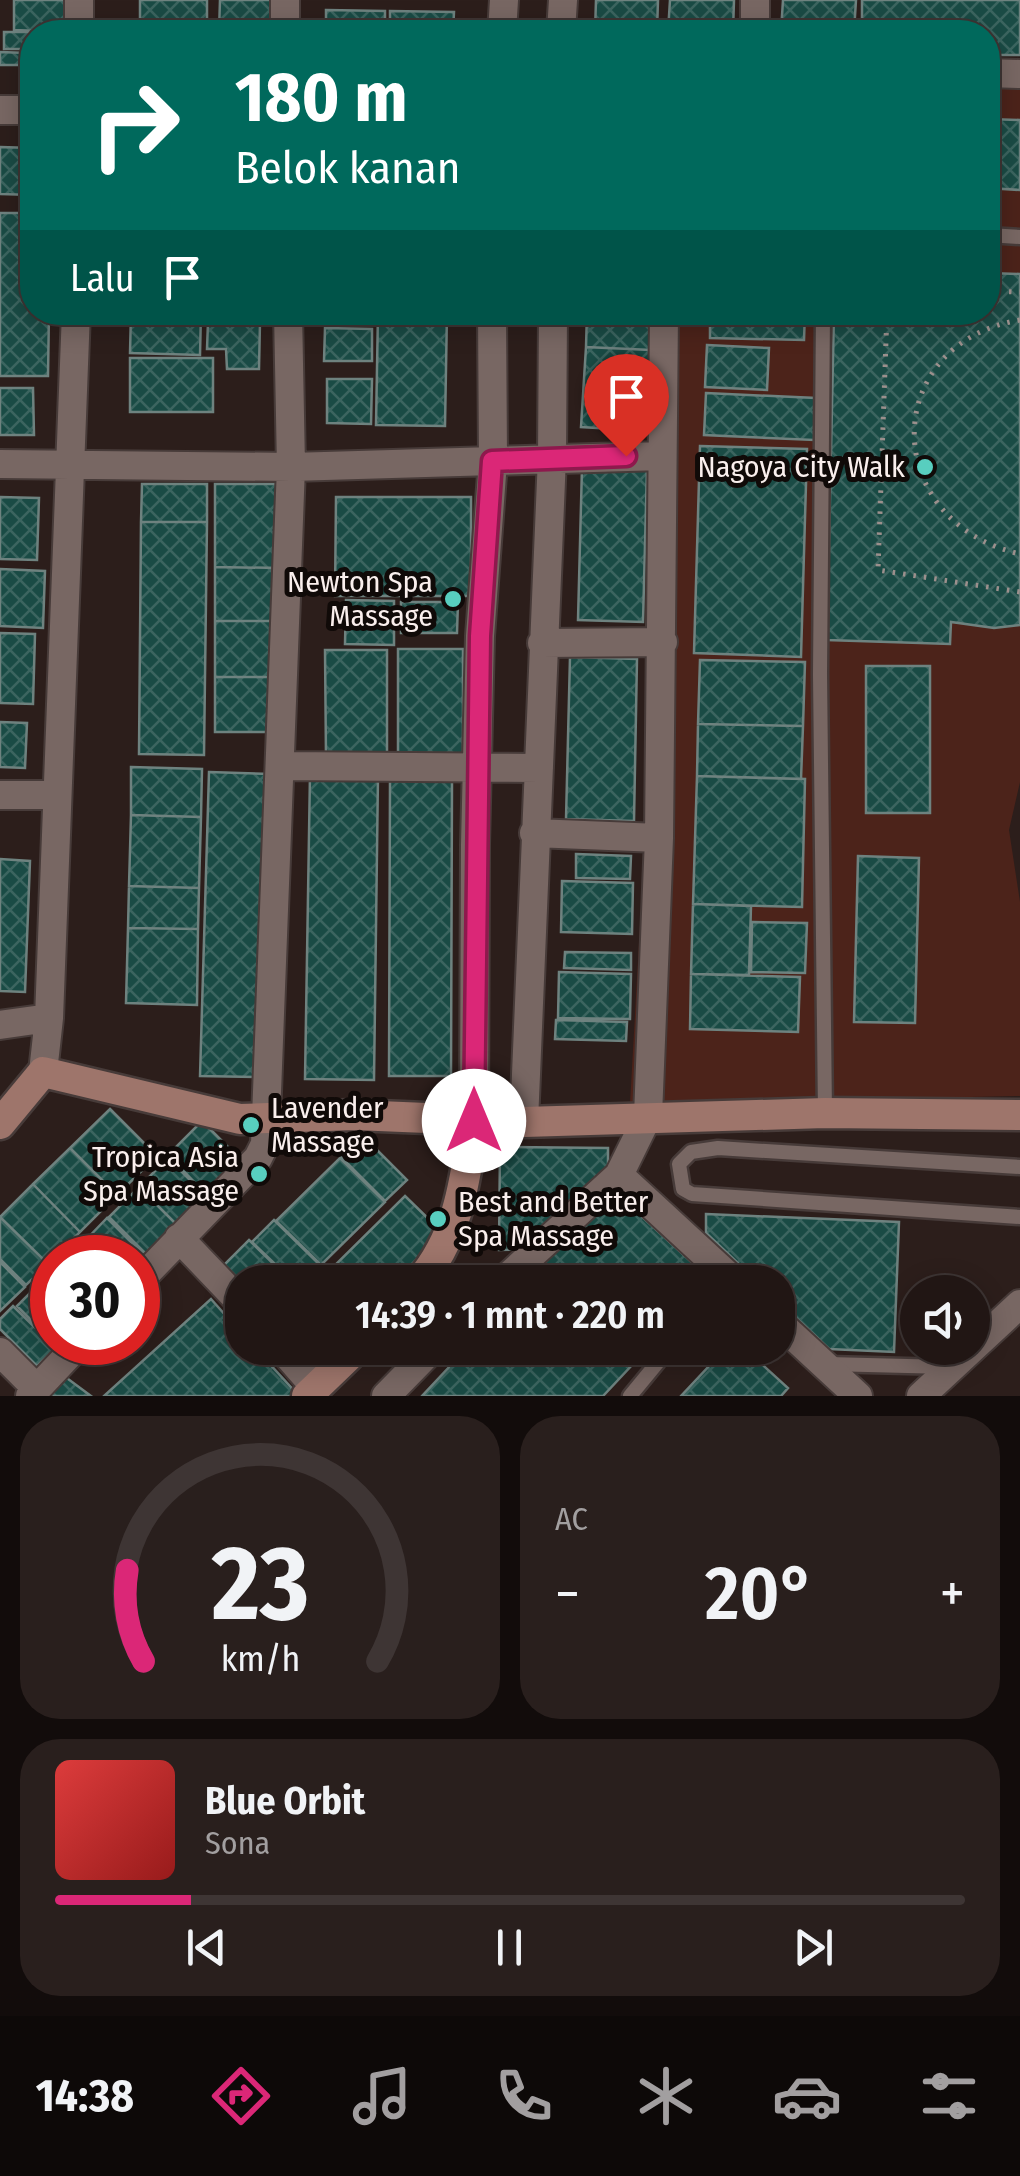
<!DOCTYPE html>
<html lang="id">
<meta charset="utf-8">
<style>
:root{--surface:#211614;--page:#291f1d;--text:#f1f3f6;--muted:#a29fa0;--line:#3e3534;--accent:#db2777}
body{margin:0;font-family:"Fira Sans Condensed",sans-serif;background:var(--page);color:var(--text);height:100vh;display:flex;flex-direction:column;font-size:38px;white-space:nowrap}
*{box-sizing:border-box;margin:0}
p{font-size:32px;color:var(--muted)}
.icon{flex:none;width:55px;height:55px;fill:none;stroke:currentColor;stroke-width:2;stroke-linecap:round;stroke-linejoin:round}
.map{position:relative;height:1396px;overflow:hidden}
.details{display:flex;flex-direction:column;gap:20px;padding:20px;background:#120c0b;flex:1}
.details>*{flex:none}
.top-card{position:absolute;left:20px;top:20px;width:980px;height:305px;border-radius:40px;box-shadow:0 5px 25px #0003,0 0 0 2px var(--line);background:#00695c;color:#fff;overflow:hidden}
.fabs{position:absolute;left:900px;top:1275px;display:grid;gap:20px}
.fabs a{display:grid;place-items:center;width:90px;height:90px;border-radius:50%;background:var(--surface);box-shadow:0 5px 25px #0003,0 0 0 2px var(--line);font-size:50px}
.speed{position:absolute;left:30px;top:1235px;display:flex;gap:20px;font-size:50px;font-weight:700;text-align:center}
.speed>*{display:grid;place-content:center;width:130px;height:130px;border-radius:50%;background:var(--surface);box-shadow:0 5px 25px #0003,0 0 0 2px var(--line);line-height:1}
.speed .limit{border:15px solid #d22;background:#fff;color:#111}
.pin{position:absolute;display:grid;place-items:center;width:85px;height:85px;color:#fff;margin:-102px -42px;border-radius:50% 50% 50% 0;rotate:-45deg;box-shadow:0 0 10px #0007}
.pin .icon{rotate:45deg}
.me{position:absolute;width:110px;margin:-55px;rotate:0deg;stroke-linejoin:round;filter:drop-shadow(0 0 8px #0008)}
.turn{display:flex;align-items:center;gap:35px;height:210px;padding:0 50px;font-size:45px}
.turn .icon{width:130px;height:130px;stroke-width:2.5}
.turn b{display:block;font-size:70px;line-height:85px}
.then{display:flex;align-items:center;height:95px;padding:0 50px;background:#0003;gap:20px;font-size:38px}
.big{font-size:75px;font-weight:600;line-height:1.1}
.details .tile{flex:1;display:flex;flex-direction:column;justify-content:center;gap:15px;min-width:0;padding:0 35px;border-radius:40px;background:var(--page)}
.details .dial{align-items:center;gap:0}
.dial svg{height:260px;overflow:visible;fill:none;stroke:var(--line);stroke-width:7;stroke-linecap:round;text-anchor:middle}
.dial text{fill:var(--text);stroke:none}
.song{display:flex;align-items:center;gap:30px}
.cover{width:120px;height:120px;border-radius:15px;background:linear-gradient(135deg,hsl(0 70% 55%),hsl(0 70% 35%))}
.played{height:10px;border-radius:5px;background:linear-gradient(90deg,var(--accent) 15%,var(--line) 15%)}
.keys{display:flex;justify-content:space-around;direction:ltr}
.heat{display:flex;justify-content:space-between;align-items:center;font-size:55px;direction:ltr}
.details .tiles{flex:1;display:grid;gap:20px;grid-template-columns:1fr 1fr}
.tile:last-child{grid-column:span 2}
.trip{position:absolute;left:225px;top:1265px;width:570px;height:100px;border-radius:40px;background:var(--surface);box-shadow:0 5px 25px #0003,0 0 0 2px var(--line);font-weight:600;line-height:100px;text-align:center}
.tabs{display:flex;height:160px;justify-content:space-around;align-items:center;background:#0d0908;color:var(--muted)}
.tabs .icon{width:70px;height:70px}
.tabs .selected{color:var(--accent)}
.tabs b{font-size:45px;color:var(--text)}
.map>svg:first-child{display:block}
</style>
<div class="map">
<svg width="1020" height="1396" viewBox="0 0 1020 1396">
<defs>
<pattern id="building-cross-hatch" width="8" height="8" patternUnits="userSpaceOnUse" patternTransform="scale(2.5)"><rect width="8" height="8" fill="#1a4b45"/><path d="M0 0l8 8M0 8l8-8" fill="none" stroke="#3c6560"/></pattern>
</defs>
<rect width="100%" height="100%" fill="#2c1e1b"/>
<path fill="#4c231a" d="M988,85L1020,86V782L1009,830L1020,902V1096L630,1104L674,313L988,312Z"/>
<path fill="url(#building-cross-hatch)" stroke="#6e827f" stroke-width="2.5" d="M14,0H70L69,32L14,30Z
M140,0H207V32H140Z
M220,0H275V32H219Z
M596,0H658L657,32H595Z
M670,0H734L733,32H668Z
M783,0H856L854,32H781Z
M862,0H1020V55H988V32H862Z
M326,10L385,11V32H326Z
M390,11L454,12L453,32H390Z
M4,32H42H32V49H4Z
M0,52L27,53V65H0Z
M988,119L1020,120V190L988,188Z
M0,147L32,148V195L0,194Z
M0,213H32V312H49L48,376H0Z
M988,273L1020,274V625L994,628L951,622L950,644L827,640L834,312H988Z
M131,312H201L200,355L130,353Z
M321,312H371V325L321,323Z
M378,312H447L445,426L376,425Z
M587,312H652L650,350L586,347Z
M710,312H805L804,340L710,338Z
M208,322H260L259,369H227L226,349H207Z
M325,328L372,329V361H324Z
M707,345L769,348L767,390L705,387Z
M586,347L650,350L647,431L581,427Z
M130,358H213V412H130Z
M327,379H372L371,424L327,423Z
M0,388H33L34,435H0Z
M706,393L816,398L814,440L704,435Z
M700,446L807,449L801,657L694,653Z
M582,467L647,468L643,622L578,620Z
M142,484H207V522H141Z
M215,484H279V568L215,567Z
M0,497L39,498L37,560L0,559Z
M336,497H471V596H335Z
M141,522H207L204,755L139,754Z
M215,567L279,568V621H215Z
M0,569L45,571L43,628L0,626Z
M346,600L394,601V645L345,644Z
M401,602H458L457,633H401Z
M215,621H279V677H215Z
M0,633L35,634L33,704L0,703Z
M398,649H463V759H398Z
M325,650H387V758H326Z
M570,657L637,659L634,821L566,819Z
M700,660L805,662L803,726L698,724Z
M866,666H930V813H866Z
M215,677H279V732H215Z
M0,722L27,723L25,768L0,767Z
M698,724L803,726L801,779L697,776Z
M131,767L202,769L201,817L131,815Z
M209,772L270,774L261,1077L200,1076Z
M310,774L378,775L374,1080L305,1079Z
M697,776L805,779L802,907L693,904Z
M390,780L452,781L451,1076H389Z
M131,815L201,817L199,888L129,886Z
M576,854L631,856L630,879L576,878Z
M858,856L919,858L915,1023L854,1022Z
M0,859L30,861L25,992L0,991Z
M562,881L633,883L632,934L561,932Z
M129,886L199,888L198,929L128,928Z
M693,904L751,906L749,975L691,974Z
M752,922L807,923L805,973L751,972Z
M128,928L198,929L197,1005L126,1003Z
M565,952L631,953V970L564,968Z
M559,972L631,974L630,1019L558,1018Z
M691,974L800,977L798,1032L690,1029Z
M556,1020L627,1022L626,1041L555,1039Z
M110,1109L157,1156L117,1195L70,1148Z
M202,1121L245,1164L210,1198L168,1155Z
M363,1136L407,1180L385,1201L341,1157Z
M500,1147L608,1148V1175L533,1249L499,1250Z
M70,1148L117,1195L80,1232L33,1184Z
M168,1158L208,1198L179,1227L139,1187Z
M340,1158L385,1202L321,1265L276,1221Z
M33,1184L80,1232L48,1264L0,1217Z
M139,1187L179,1227L149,1257L109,1217Z
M613,1190L711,1280L709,1282H527Z
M405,1196L443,1233L394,1282H318Z
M706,1214L899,1222L894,1352L829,1349L778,1301V1282H758L706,1233Z
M0,1217L48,1264L26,1285L0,1259Z
M107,1218L142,1253L137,1258H90L79,1247Z
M274,1220L321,1266L305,1282H294L252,1242Z
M249,1240L292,1282H242V1293L219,1270Z
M0,1262L25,1287L0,1311Z
M50,1273L52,1275V1341L17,1306Z
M211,1299L242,1334V1348H255L299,1396H104Z
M13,1306L56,1348L37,1366L0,1329V1319Z
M467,1348H648L603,1396H422Z
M726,1348H744L788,1388L781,1396H681Z
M60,1373L91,1396H36Z"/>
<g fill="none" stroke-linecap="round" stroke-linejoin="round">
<g stroke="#473b39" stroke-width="19">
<path id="lane" d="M988,235L1020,237
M823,312L820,674L825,1113
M1020,1167L718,1148L691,1152L679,1164L683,1189L692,1194L1020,1217
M828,1364L947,1367
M630,1396L658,1362"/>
</g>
<g stroke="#473b39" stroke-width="32">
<path id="street" d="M285,0V32
M79,32V0
M502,32L504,0
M561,32L563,0
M755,32V0
M988,73L1020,74
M0,110H32
M0,464L291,467L662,456
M542,643L663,642
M282,766L539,768
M0,795H55
M534,833L659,838
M0,1025L49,1018
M43,1072L49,1018L76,312
M474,1121L475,845L480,636L493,461L492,312
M524,1122L552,457L553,312
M619,1175L735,1282
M179,1238L242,1304
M138,1282L258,1158L265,1144L291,467L288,312
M502,1282L619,1175L648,1116L659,838L664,312
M778,1322L858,1396
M281,1348L315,1387
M0,1352L37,1389
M30,1396L81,1342
M386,1396L433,1348
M921,1396L1020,1304"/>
</g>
<g stroke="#473b39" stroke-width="35">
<path id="secondary" d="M0,1124L43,1072L240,1119L355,1115L524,1122L825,1113L1020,1115
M419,1282C459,1236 465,1180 474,1121
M307,1396L357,1348"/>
</g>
<path stroke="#9c908d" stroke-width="5" stroke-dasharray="2.5 8" stroke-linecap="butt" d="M988,291L1020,292
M887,312L878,570L1020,592
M1020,320C879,343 879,522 1020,554"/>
<use href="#lane" stroke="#786763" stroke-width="14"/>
<use href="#street" stroke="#786763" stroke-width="28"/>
<use href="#secondary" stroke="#9e756b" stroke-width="30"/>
</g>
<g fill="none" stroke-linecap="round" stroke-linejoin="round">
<g stroke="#8e194d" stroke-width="25">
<path id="route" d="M474,1121L480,636L492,461L626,456"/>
</g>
<use href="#route" stroke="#db2777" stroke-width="18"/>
</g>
<g fill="#58cebf" stroke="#100a08" stroke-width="4">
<circle cx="925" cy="467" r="10"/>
<circle cx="453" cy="599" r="10"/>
<circle cx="251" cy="1125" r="10"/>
<circle cx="259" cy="1174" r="10"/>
<circle cx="438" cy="1219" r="10"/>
</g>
<g text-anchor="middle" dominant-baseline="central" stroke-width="10" stroke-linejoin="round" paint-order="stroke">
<g font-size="30" fill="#faefed" stroke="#100a08" text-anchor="end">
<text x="905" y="467">Nagoya City Walk</text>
<text x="433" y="582">Newton Spa<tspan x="433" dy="34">Massage</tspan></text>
<text x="271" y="1108" text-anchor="start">Lavender<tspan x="271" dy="34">Massage</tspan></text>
<text x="239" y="1157">Tropica Asia<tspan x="239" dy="34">Spa Massage</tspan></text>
<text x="458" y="1202" text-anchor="start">Best and Better<tspan x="458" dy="34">Spa Massage</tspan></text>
</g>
</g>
</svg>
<div class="fabs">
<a><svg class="icon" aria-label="sound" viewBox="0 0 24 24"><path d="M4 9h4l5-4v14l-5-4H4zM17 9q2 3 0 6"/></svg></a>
</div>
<div class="speed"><div class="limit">30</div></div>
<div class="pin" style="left:626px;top:456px;background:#d93025"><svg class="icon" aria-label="arrive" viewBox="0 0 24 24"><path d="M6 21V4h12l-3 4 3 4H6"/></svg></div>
<svg class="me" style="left:474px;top:1121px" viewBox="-20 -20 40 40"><circle r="19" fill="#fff"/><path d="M0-13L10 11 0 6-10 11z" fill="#db2777"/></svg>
<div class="trip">14:39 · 1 mnt · 220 m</div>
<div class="top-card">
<div class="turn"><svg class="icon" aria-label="right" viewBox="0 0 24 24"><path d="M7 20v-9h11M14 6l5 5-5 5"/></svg><div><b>180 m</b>Belok kanan</div></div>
<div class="then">Lalu<svg class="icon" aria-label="arrive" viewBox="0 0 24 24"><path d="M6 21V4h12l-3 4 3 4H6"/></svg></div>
</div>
</div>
<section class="details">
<div class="tiles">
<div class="tile dial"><svg viewBox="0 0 100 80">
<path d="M14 69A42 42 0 1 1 86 69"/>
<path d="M14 69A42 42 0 0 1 9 41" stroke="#db2777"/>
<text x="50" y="56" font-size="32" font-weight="700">23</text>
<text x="50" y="72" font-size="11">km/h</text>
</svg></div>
<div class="tile"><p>AC</p>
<div class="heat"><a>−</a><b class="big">20°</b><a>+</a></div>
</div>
<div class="tile">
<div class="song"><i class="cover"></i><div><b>Blue Orbit</b><p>Sona</p></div></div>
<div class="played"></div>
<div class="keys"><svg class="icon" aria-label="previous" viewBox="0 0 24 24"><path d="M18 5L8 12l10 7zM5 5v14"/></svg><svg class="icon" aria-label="pause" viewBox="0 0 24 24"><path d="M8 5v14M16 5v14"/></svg><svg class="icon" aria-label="next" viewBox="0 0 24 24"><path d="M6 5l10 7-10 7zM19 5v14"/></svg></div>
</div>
</div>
</section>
<nav class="tabs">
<b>14:38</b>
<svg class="icon selected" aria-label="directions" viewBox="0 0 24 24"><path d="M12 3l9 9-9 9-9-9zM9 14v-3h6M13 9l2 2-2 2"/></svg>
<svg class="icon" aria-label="music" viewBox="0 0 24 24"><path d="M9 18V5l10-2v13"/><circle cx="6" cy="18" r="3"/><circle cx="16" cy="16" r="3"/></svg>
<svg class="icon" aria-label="phone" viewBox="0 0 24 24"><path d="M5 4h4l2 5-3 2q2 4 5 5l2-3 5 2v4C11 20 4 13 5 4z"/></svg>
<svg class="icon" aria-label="climate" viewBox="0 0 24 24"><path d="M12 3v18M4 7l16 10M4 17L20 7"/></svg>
<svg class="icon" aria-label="car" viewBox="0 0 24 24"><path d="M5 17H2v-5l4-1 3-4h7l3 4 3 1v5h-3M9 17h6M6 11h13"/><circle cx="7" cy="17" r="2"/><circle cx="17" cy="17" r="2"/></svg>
<svg class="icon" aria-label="filters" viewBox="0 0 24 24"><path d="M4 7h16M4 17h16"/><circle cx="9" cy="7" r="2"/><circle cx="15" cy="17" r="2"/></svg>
</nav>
